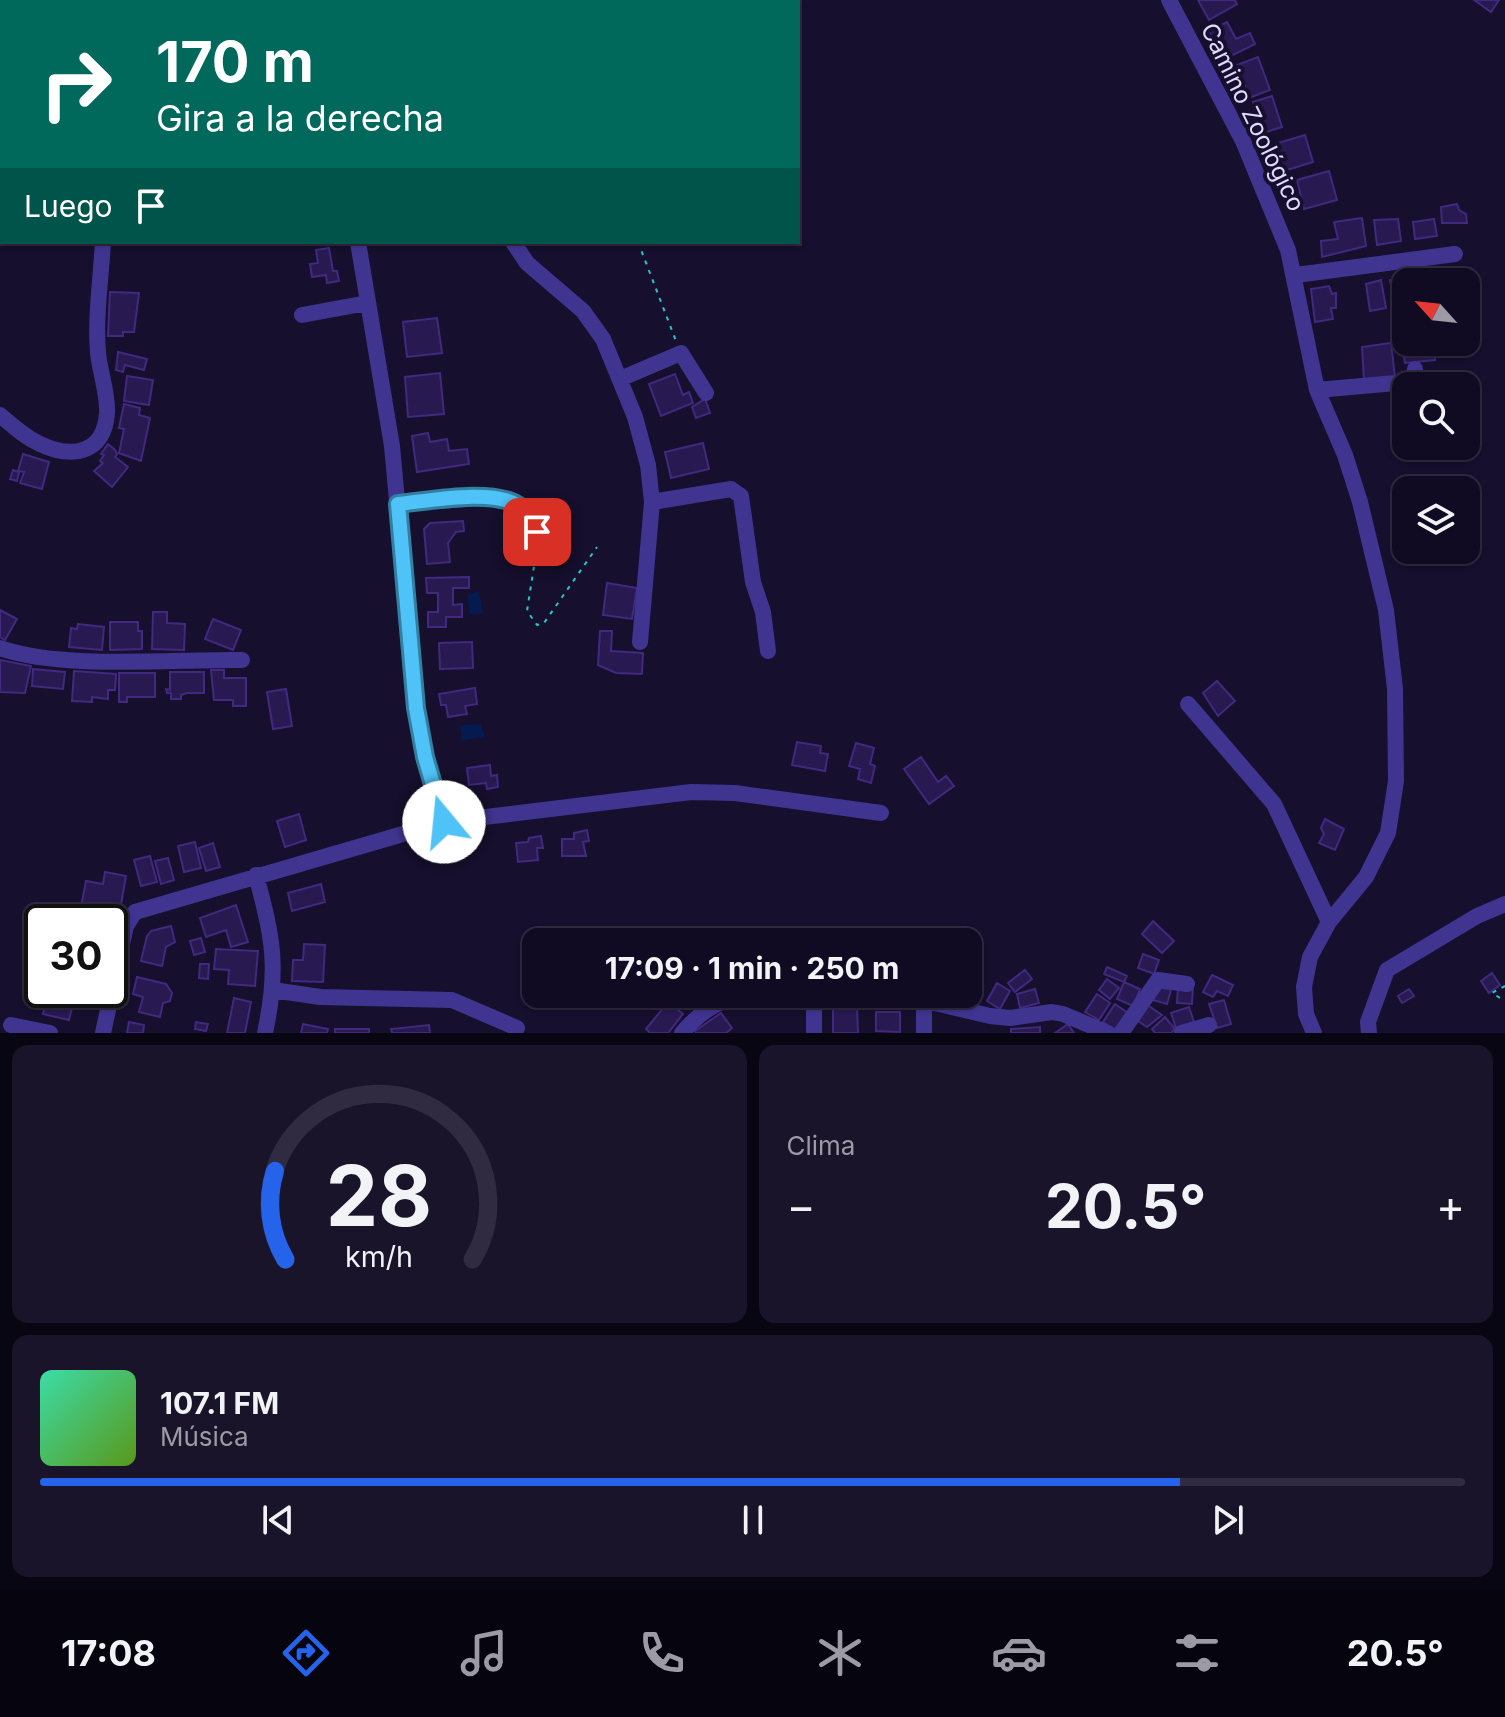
<!DOCTYPE html>
<html lang="es">
<meta charset="utf-8">
<style>
:root{--surface:#100b22;--page:#19142a;--text:#f1f3f6;--muted:#9c9ba5;--line:#302b40;--accent:#2563eb}
body{margin:0;font-family:Inter,sans-serif;background:var(--page);color:var(--text);height:100vh;display:flex;flex-direction:column;font-size:30px;white-space:nowrap}
*{box-sizing:border-box;margin:0}
p{font-size:26px;color:var(--muted)}
.icon{flex:none;width:44px;height:44px;fill:none;stroke:currentColor;stroke-width:2;stroke-linecap:round;stroke-linejoin:round}
.map{position:relative;height:1033px;overflow:hidden}
.drawer{display:flex;flex-direction:column;gap:12px;padding:12px;background:#090613;flex:1}
.drawer>*{flex:none}
.banner{position:absolute;left:0px;top:0px;width:800px;height:244px;box-shadow:0 2px 6px #0004,0 0 0 2px var(--line);background:#00695c;color:#fff;overflow:hidden}
.needle{width:52px;rotate:297deg}
.buttons{position:absolute;left:1392px;top:268px;display:grid;gap:16px}
.buttons a{display:grid;place-items:center;width:88px;height:88px;border-radius:16px;background:var(--surface);box-shadow:0 2px 6px #0004,0 0 0 2px var(--line);font-size:40px}
.speed{position:absolute;left:24px;top:904px;display:flex;gap:16px;font-size:40px;font-weight:700;text-align:center}
.speed>*{display:grid;place-content:center;width:104px;height:104px;border-radius:50%;background:var(--surface);box-shadow:0 2px 6px #0004,0 0 0 2px var(--line);line-height:1}
.speed .limit{border:4px solid #111;border-radius:12px;background:#fff;color:#111}
.pin{position:absolute;display:grid;place-items:center;width:68px;height:68px;color:#fff;margin:-34px;border-radius:16px;box-shadow:0 4px 12px #0006}
.me{position:absolute;width:88px;margin:-44px;rotate:343deg;stroke-linejoin:round;filter:drop-shadow(0 0 6px #0008)}
.turn{display:flex;align-items:center;gap:28px;height:168px;padding:0 24px;font-size:36px}
.turn .icon{width:104px;height:104px;stroke-width:2.5}
.turn b{display:block;font-size:56px;line-height:68px}
.then{display:flex;align-items:center;height:76px;padding:0 24px;background:#0003;gap:16px;font-size:30px}
.big{font-size:60px;font-weight:700;line-height:1.1}
.drawer .widget{flex:1;display:flex;flex-direction:column;justify-content:center;gap:12px;min-width:0;padding:0 28px;border-radius:16px;background:var(--page)}
.drawer .dial{align-items:center;gap:0}
.dial svg{height:208px;overflow:visible;fill:none;stroke:var(--line);stroke-width:7;stroke-linecap:round;text-anchor:middle}
.dial text{fill:var(--text);stroke:none}
.song{display:flex;align-items:center;gap:24px}
.cover{width:96px;height:96px;border-radius:12px;background:linear-gradient(135deg,hsl(160 70% 55%),hsl(90 70% 35%))}
.played{height:8px;border-radius:4px;background:linear-gradient(90deg,var(--accent) 80%,var(--line) 80%)}
.keys{display:flex;justify-content:space-around;direction:ltr}
.heat{display:flex;justify-content:space-between;align-items:center;font-size:44px;direction:ltr}
.drawer .tiles{flex:1;display:grid;gap:12px;grid-template-columns:1fr 1fr}
.widget:last-child{grid-column:span 2}
.trip{position:absolute;left:522px;top:928px;width:460px;height:80px;border-radius:16px;background:var(--surface);box-shadow:0 2px 6px #0004,0 0 0 2px var(--line);font-weight:700;line-height:80px;text-align:center}
.tab-bar{display:flex;height:128px;justify-content:space-around;align-items:center;background:#06040e;color:var(--muted)}
.tab-bar .icon{width:56px;height:56px}
.tab-bar .selected{color:var(--accent)}
.tab-bar b{font-size:36px;color:var(--text)}
.map>svg:first-child{display:block}
</style>
<div class="map">
<svg width="1505" height="1033" viewBox="0 0 1505 1033">
<rect width="100%" height="100%" fill="#160f2d"/>
<path fill="#051b50" d="M479,591L483,614H470L467,595Z
M481,724L485,737L462,740L460,725Z"/>
<path fill="#281950" stroke="#40297f" stroke-width="2" d="M1198,0H1235L1237,4L1209,20Z
M1474,0H1499L1491,12Z
M1227,22L1236,39L1250,33L1255,44L1223,60L1209,31Z
M1258,57L1270,90L1249,98L1237,65Z
M1272,96L1282,127L1263,133L1253,102Z
M1305,135L1313,162L1284,171L1275,144Z
M1329,171L1337,200L1304,209L1297,180Z
M1457,204L1459,210L1466,214L1467,223H1442L1441,207Z
M1362,218L1366,246L1322,257L1321,241L1338,239L1334,222Z
M1398,219L1401,241L1377,245L1374,220Z
M1434,219L1437,236L1415,239L1413,222Z
M329,248L333,271H337L339,281L327,283L326,275L312,277L310,264L318,263L316,250Z
M1415,276L1416,282H1406V312L1396,314L1390,280Z
M1381,280L1386,308L1370,311L1366,284Z
M1329,286L1332,294L1336,293V308H1331L1333,319L1315,322L1311,289Z
M110,292L139,293L134,332H123V336H108Z
M437,318L442,353L407,357L403,322Z
M1391,343L1395,377L1364,380L1362,347Z
M1434,347L1435,360L1405,363L1403,351Z
M118,352L147,359L144,370L125,365L123,372L116,370Z
M440,373L444,414L408,417L405,377Z
M675,374L683,395L689,392L693,403L661,416L649,384Z
M127,376L153,380L149,405L124,401Z
M705,399L710,413L696,418L692,407Z
M124,404L140,408L139,415L150,418L141,461L119,453L124,429L119,428Z
M428,433L430,442L447,439L449,451L467,449L469,464L417,472L412,436Z
M703,443L709,469L671,478L665,452Z
M108,444L115,450L117,454L115,457L128,467L112,487L94,471L103,463L100,461L104,455L101,454Z
M23,454L49,462L42,489L20,483L24,472L18,471Z
M13,470L19,472L17,481L10,479Z
M463,521L464,531L456,532L448,543L450,562L427,564L424,529L430,523Z
M469,577V588H453V605L462,604V617H446V627H428V612H438V593H427L426,578Z
M607,583L637,588L632,619L603,615Z
M0,610L17,619L5,640L0,637Z
M153,612H167V623L185,624L184,650L152,649Z
M213,619L241,630L233,650L205,639Z
M110,622H138V631H142V649L110,650Z
M78,624L104,627L102,650L69,647L71,628L77,629Z
M600,631H612L611,651L643,653L642,674L616,673L598,665Z
M472,642L473,668L440,669L439,643Z
M0,660L31,666L25,693L0,692Z
M33,669L65,672L63,689L32,686Z
M211,670H224V678H246V706H233V700H214Z
M74,671L116,674L115,690H108V699L92,697V702L72,701Z
M170,672H204V693H187L181,695V699H171V693H167L166,689L170,690Z
M119,673H155V697H127V702H119Z
M1217,681L1235,701L1218,716L1203,693Z
M475,688L477,704L465,706L467,714L448,717L446,705H441L439,694Z
M286,689L292,726L273,729L267,692Z
M797,742L821,746L820,753L828,754L825,771L792,765Z
M856,743L874,748L870,764L875,766L871,783L858,779L860,769L849,766Z
M921,757L938,782L946,776L954,786L929,804L904,769Z
M490,765L491,776L497,775L498,787L487,789L486,783L469,785L467,768Z
M299,814L306,840L285,847L277,821Z
M1325,819L1344,829L1335,850L1319,843L1324,834L1321,828Z
M587,830L589,841L583,842L586,856H562V839H574V833Z
M541,836L543,848H537L538,860L518,862L516,843L528,842L529,838Z
M195,842L201,868L184,872L178,846Z
M213,843L220,867L206,871L199,848Z
M150,856L157,882L141,886L134,860Z
M168,858L174,880L161,884L155,861Z
M105,872L126,876L120,910L112,908L110,922L95,919L96,915L80,912L86,881L103,884Z
M321,884L325,902L292,911L288,893Z
M236,905L248,942L231,947L226,930L206,937L200,918Z
M1153,921L1174,941L1162,953L1142,934Z
M171,926L175,942L166,947L162,966L141,961L147,936L151,931Z
M201,938L205,952L194,955L190,941Z
M304,944L325,945L323,982L292,981L293,960H303Z
M216,949L258,951L255,986L228,984L229,970L214,969Z
M1143,954L1159,960L1154,974L1138,968Z
M200,964H209L208,979L199,978Z
M1107,967L1127,976L1124,982L1104,974Z
M1025,970L1032,979L1015,992L1008,983Z
M1492,973L1500,985L1489,993L1481,981Z
M1212,975L1233,985L1228,996L1217,991L1213,997L1203,992Z
M137,977L166,984L172,993L170,1001L163,1003L160,1017L139,1012L143,997L133,994Z
M1107,979L1119,988L1110,999L1099,990Z
M1124,982L1140,989L1133,1006L1117,999Z
M997,983L1010,991L1000,1009L987,1001Z
M1178,985L1193,986L1192,1004L1177,1003Z
M1157,986L1171,990L1167,1004L1153,1000Z
M1035,989L1039,1003L1020,1008L1017,994Z
M1409,989L1414,996L1402,1003L1398,996Z
M49,990H67L65,1002L73,1004L69,1020L43,1014Z
M1097,994L1110,1003L1099,1020L1085,1012Z
M234,998L251,1002L245,1033H227Z
M1224,1000L1231,1024L1217,1028L1209,1004Z
M668,1002L683,1014L668,1033H650L646,1029Z
M1115,1004L1128,1013L1116,1031L1103,1022Z
M1146,1004L1162,1015L1147,1027L1135,1019Z
M857,1007L858,1033H833V1008Z
M1189,1007L1194,1022L1176,1028L1171,1013Z
M876,1012H900V1032L876,1031Z
M721,1013L732,1028L726,1033H696L695,1031Z
M1165,1017L1175,1029L1171,1033H1155L1152,1029Z
M129,1022L144,1025L143,1033H127Z
M196,1022L208,1024L206,1031L195,1029Z
M303,1024L328,1029L327,1033H301Z
M1068,1024L1074,1033H1055Z
M429,1025L430,1033H392L391,1029Z
M1040,1027V1033H1011V1029Z
M335,1029H369V1033H335Z"/>
<g fill="none" stroke-linecap="round" stroke-linejoin="round">
<path stroke="#24c8ca" stroke-width="2" stroke-dasharray="4 6" stroke-linecap="butt" d="M638,242L676,341
M537,547L527,611L537,625L544,623L597,547
M1505,986L1492,993L1505,1001"/>
<path stroke="#3f3591" stroke-width="16" d="M1169,0L1243,141L1288,250L1317,390L1345,455L1360,502L1386,610L1395,689L1396,781L1388,833L1366,877L1329,922L1310,957L1304,987L1306,1014L1314,1033
M197,2L198,0
M0,87H2
M358,242L392,446L416,708L425,757L444,822
M513,242L527,263L583,311L603,339L635,417L648,465L652,502L640,642
M1296,275L1455,254
M302,315L367,303
M620,379L681,353L706,393
M1317,390L1407,382L1414,375L1415,369
M0,415C13,426 25,437 40,444C72,459 104,454 107,413C108,393 100,373 98,353C95,317 101,278 103,242
M652,502L731,489L741,496L753,582L763,612L768,651
M398,504L495,497C517,501 527,512 537,532
M0,648C65,670 171,659 242,660
M1188,704L1274,804L1329,922
M256,875C273,939 279,967 265,1033
M273,990L320,997L452,1000L517,1028
M814,994V1033
M897,994L990,1016L1010,1018L1052,1012L1063,1014L1108,1033
M11,1025L50,1033
M103,1033L126,926L135,912L444,822L691,792L735,793L881,813
M682,1033C700,1012 717,1001 744,994
M924,1033V1001
M1121,1033L1158,980L1187,984
M1182,1033L1209,1025
M1369,1033L1368,1022L1387,970L1477,916L1505,904"/>
</g>
<g fill="none" stroke-linecap="round" stroke-linejoin="round">
<g stroke="#337fa1" stroke-width="20">
<path id="route" d="M444,822L425,757L416,708L398,504C429,501 493,488 519,506C528,512 532,522 537,532"/>
</g>
<use href="#route" stroke="#4fc3f7" stroke-width="14"/>
</g>
<g text-anchor="middle" dominant-baseline="central" stroke-width="8" stroke-linejoin="round" paint-order="stroke">
<g font-size="24" fill="#e2dbff" stroke="#160f2d">
<text transform="translate(1253 117) rotate(64)">Camino Zoológico</text>
</g>
</g>
</svg>
<div class="buttons">
<a><svg class="needle" viewBox="-14 -14 28 28"><path d="M0-13l5 13h-10z" fill="#e53935"/><path d="M0 13l5-13h-10z" fill="#9c9ba5"/></svg></a>
<a><svg class="icon" aria-label="search" viewBox="0 0 24 24"><circle cx="10" cy="10" r="6"/><path d="M15 15l6 6"/></svg></a>
<a><svg class="icon" aria-label="layers" viewBox="0 0 24 24"><path d="M12 4l9 5-9 5-9-5zM3 14l9 5 9-5"/></svg></a>
</div>
<div class="speed"><div class="limit">30</div></div>
<div class="pin" style="left:537px;top:532px;background:#d93025"><svg class="icon" aria-label="arrive" viewBox="0 0 24 24"><path d="M6 21V4h12l-3 4 3 4H6"/></svg></div>
<svg class="me" style="left:444px;top:822px" viewBox="-20 -20 40 40"><circle r="19" fill="#fff"/><path d="M0-13L10 11 0 6-10 11z" fill="#4fc3f7"/></svg>
<div class="trip">17:09 · 1 min · 250 m</div>
<div class="banner">
<div class="turn"><svg class="icon" aria-label="right" viewBox="0 0 24 24"><path d="M7 20v-9h11M14 6l5 5-5 5"/></svg><div><b>170 m</b>Gira a la derecha</div></div>
<div class="then">Luego<svg class="icon" aria-label="arrive" viewBox="0 0 24 24"><path d="M6 21V4h12l-3 4 3 4H6"/></svg></div>
</div>
</div>
<section class="drawer">
<div class="tiles">
<div class="widget dial"><svg viewBox="0 0 100 80">
<path d="M14 69A42 42 0 1 1 86 69"/>
<path d="M14 69A42 42 0 0 1 10 35" stroke="#2563eb"/>
<text x="50" y="56" font-size="32" font-weight="700">28</text>
<text x="50" y="72" font-size="11">km/h</text>
</svg></div>
<div class="widget"><p>Clima</p>
<div class="heat"><a>−</a><b class="big">20.5°</b><a>+</a></div>
</div>
<div class="widget">
<div class="song"><i class="cover"></i><div><b>107.1 FM</b><p>Música</p></div></div>
<div class="played"></div>
<div class="keys"><svg class="icon" aria-label="previous" viewBox="0 0 24 24"><path d="M18 5L8 12l10 7zM5 5v14"/></svg><svg class="icon" aria-label="pause" viewBox="0 0 24 24"><path d="M8 5v14M16 5v14"/></svg><svg class="icon" aria-label="next" viewBox="0 0 24 24"><path d="M6 5l10 7-10 7zM19 5v14"/></svg></div>
</div>
</div>
</section>
<nav class="tab-bar">
<b>17:08</b>
<svg class="icon selected" aria-label="directions" viewBox="0 0 24 24"><path d="M12 3l9 9-9 9-9-9zM9 14v-3h6M13 9l2 2-2 2"/></svg>
<svg class="icon" aria-label="music" viewBox="0 0 24 24"><path d="M9 18V5l10-2v13"/><circle cx="6" cy="18" r="3"/><circle cx="16" cy="16" r="3"/></svg>
<svg class="icon" aria-label="phone" viewBox="0 0 24 24"><path d="M5 4h4l2 5-3 2q2 4 5 5l2-3 5 2v4C11 20 4 13 5 4z"/></svg>
<svg class="icon" aria-label="climate" viewBox="0 0 24 24"><path d="M12 3v18M4 7l16 10M4 17L20 7"/></svg>
<svg class="icon" aria-label="car" viewBox="0 0 24 24"><path d="M5 17H2v-5l4-1 3-4h7l3 4 3 1v5h-3M9 17h6M6 11h13"/><circle cx="7" cy="17" r="2"/><circle cx="17" cy="17" r="2"/></svg>
<svg class="icon" aria-label="filters" viewBox="0 0 24 24"><path d="M4 7h16M4 17h16"/><circle cx="9" cy="7" r="2"/><circle cx="15" cy="17" r="2"/></svg>
<b>20.5°</b>
</nav>
